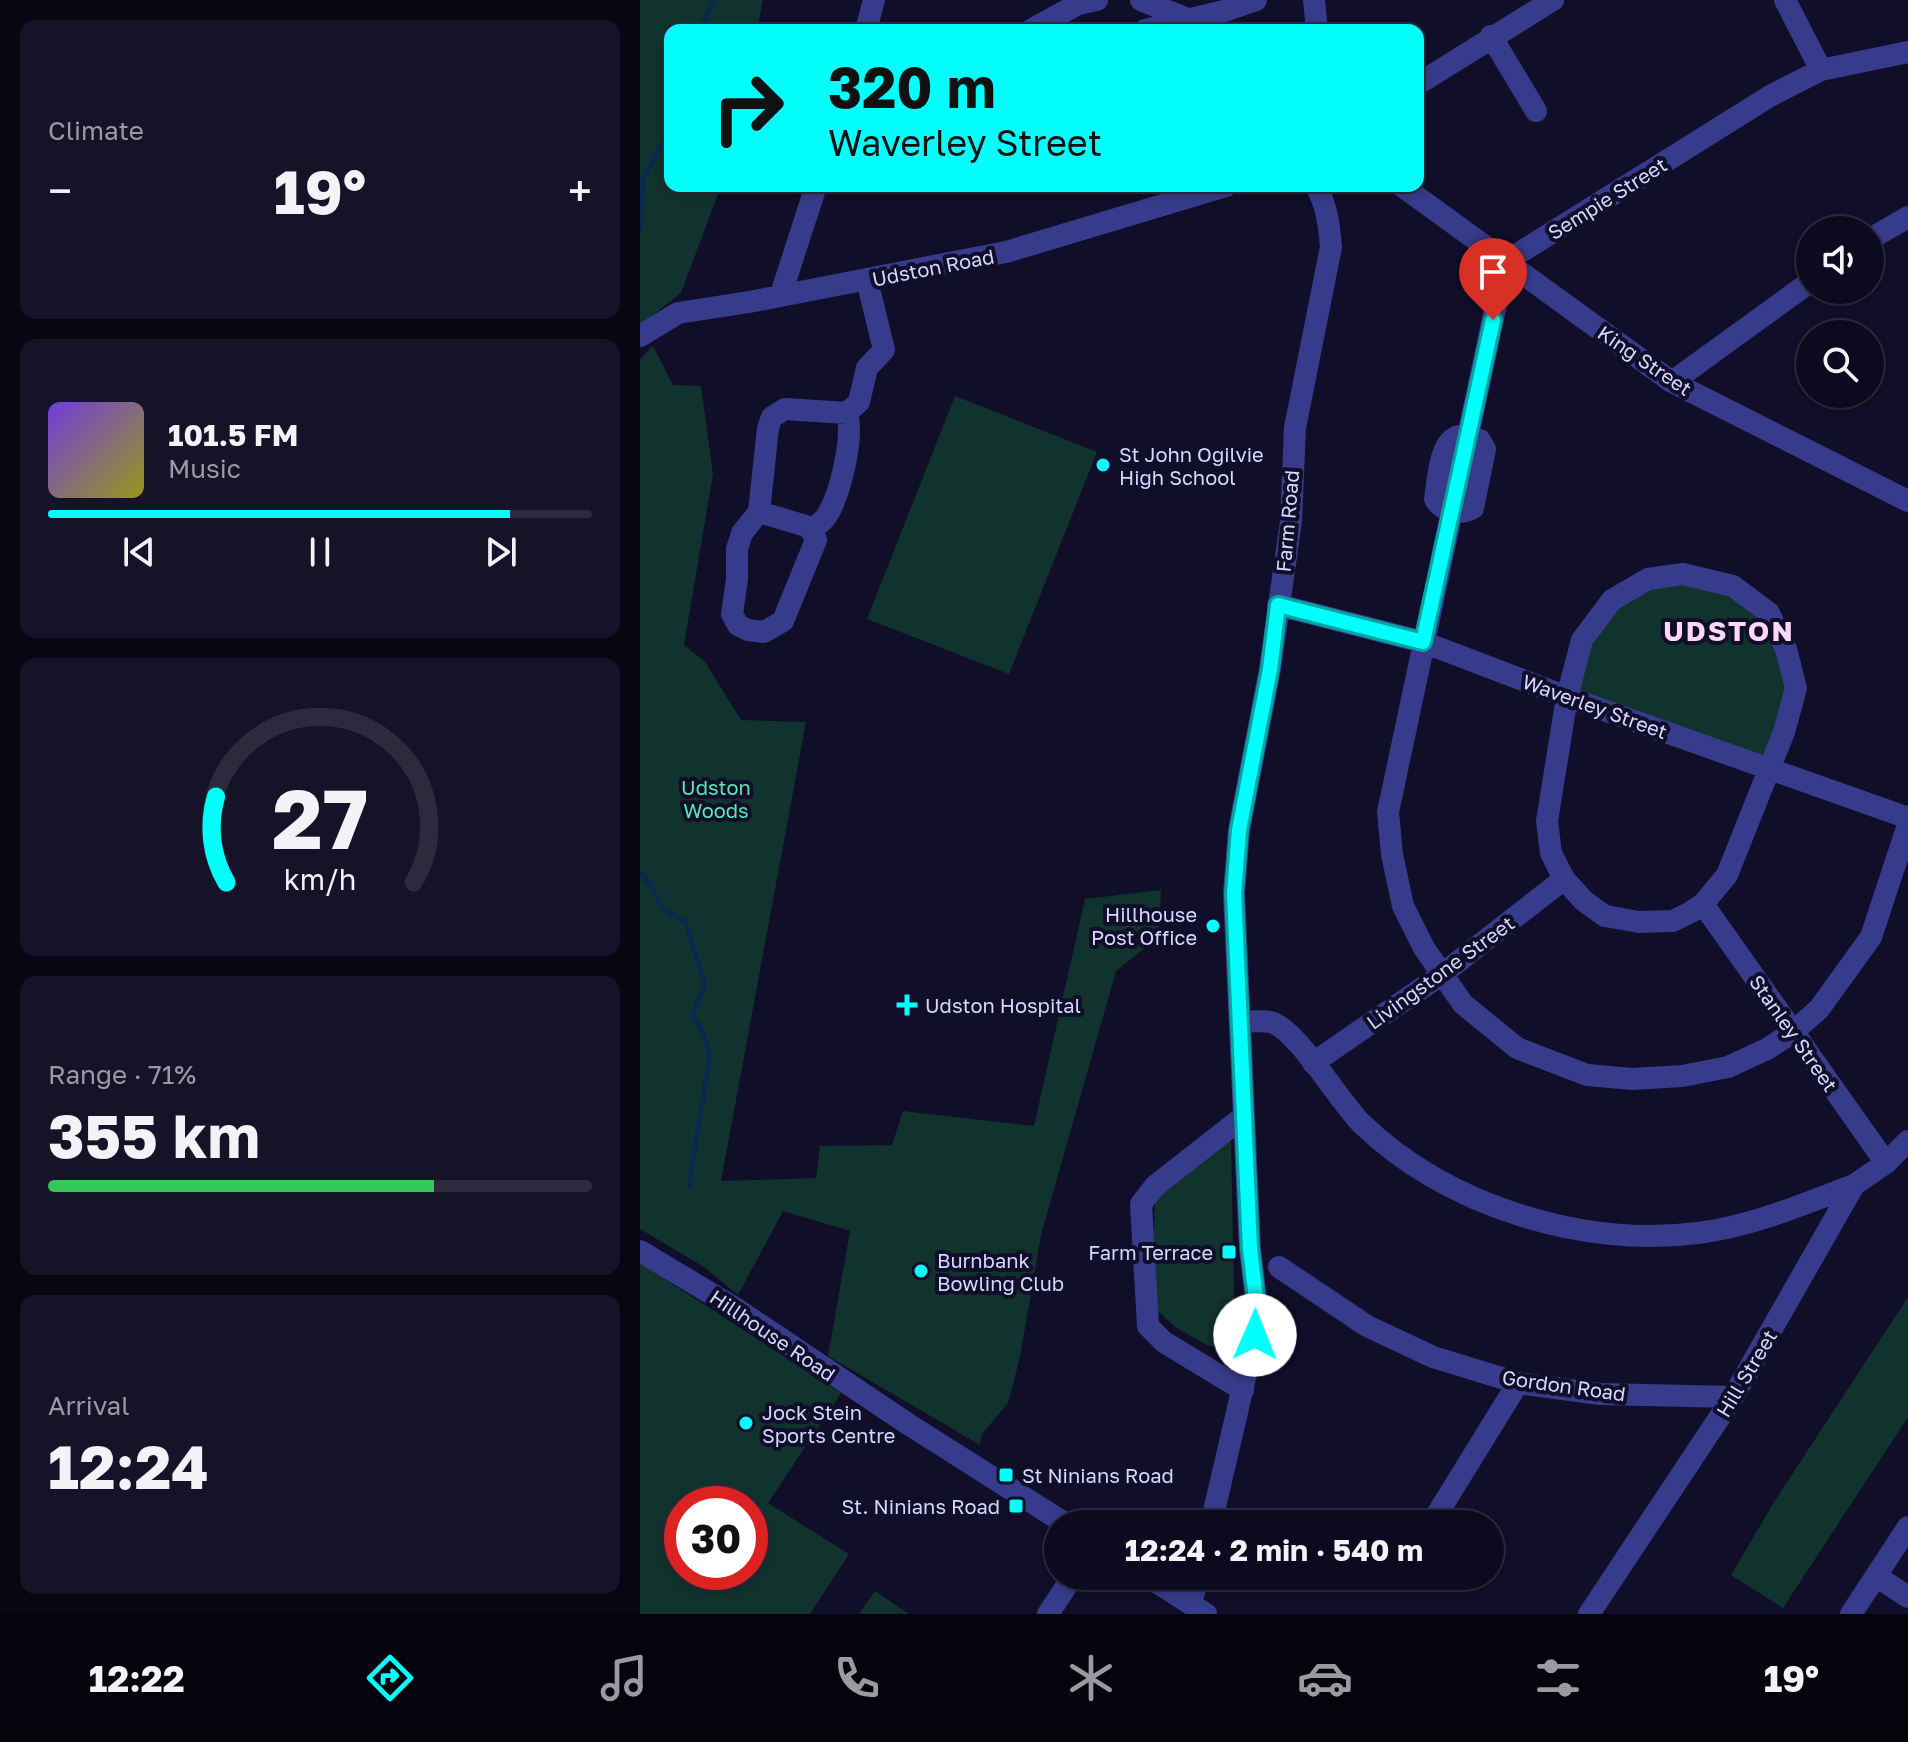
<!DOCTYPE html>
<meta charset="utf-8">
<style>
:root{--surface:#0c0a1f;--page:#151328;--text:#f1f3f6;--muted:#9a9aa4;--line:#2c2b3d;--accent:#02fffc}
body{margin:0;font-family:"Golos Text",sans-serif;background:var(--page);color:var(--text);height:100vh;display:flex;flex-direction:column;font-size:30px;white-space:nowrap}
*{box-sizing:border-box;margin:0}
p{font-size:26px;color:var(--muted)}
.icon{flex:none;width:44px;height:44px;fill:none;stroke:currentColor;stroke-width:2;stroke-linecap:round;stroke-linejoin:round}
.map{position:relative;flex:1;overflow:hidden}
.sheet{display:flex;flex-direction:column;gap:20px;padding:20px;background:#070611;width:640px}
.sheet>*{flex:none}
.banner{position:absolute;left:24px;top:24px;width:760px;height:168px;border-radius:16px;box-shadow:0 4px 12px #0003,0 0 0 2px var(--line);background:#02fffc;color:#111;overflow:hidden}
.tools{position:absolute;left:1156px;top:216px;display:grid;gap:16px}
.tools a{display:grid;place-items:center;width:88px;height:88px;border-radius:50%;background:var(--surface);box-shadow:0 4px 12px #0003,0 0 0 2px var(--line);font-size:40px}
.speed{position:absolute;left:24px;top:1486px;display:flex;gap:16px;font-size:40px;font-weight:700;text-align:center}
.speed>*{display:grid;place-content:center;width:104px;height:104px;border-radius:50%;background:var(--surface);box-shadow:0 4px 12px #0003,0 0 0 2px var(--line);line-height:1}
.speed .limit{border:12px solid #d22;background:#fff;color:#111}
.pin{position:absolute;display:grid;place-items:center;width:68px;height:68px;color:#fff;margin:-82px -34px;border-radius:50% 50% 50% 0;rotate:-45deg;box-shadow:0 0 8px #0007}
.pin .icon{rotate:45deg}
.me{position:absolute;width:88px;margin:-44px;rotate:1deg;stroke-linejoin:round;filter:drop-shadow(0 0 6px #0008)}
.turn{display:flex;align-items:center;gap:28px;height:168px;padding:0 32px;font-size:36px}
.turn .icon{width:104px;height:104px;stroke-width:2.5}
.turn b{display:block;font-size:56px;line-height:68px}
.big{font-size:60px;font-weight:700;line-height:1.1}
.sheet .card{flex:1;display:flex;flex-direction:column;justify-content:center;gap:12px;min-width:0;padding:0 28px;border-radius:16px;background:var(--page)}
.sheet .dial{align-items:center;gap:0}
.dial svg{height:208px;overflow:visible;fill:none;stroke:var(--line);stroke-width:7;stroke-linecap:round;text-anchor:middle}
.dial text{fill:var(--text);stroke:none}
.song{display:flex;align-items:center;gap:24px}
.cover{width:96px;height:96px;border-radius:12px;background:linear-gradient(135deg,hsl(260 70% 55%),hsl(60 70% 35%))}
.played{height:8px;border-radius:4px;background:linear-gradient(90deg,var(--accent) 85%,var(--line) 85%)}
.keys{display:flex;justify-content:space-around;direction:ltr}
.heat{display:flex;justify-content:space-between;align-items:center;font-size:44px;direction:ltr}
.charge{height:12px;border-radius:6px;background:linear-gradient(90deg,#34c759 71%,var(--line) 0)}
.trip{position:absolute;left:404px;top:1510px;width:460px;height:80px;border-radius:40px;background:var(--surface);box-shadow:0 4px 12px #0003,0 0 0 2px var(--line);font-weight:700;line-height:80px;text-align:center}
.menu{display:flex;height:128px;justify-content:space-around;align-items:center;background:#05040c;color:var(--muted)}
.menu .icon{width:56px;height:56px}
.menu .on{color:var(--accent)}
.menu b{font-size:36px;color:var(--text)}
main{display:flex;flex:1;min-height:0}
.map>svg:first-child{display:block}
</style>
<main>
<section class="sheet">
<div class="card"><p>Climate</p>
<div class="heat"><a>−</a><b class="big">19°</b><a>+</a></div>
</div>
<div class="card">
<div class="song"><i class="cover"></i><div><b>101.5 FM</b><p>Music</p></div></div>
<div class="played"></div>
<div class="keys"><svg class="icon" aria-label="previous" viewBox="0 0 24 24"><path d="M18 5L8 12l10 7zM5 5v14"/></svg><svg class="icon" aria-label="pause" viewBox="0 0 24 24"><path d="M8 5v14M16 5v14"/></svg><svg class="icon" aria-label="next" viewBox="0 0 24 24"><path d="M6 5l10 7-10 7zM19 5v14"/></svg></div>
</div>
<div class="card dial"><svg viewBox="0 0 100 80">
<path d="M14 69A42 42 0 1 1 86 69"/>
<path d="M14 69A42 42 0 0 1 10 36" stroke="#02fffc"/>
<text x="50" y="56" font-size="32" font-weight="700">27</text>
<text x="50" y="72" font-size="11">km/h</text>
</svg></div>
<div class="card"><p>Range · 71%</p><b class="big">355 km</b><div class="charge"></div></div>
<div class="card"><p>Arrival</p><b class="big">12:24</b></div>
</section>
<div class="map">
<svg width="1268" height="1614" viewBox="0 0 1268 1614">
<rect width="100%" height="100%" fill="#100e29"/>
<path fill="#11332e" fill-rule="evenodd" d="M0,0H123L117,30H30V186H81L41,293L0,326Z
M13,346L33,385L61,386L73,474L44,645L65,662L101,720L166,722L81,1181L176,1178L180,1146L252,1145L263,1111L394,1126L445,899L521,890L519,936L476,971L401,1235L380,1357L368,1403L342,1434L340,1445L188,1356L210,1231L143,1211L98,1295L64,1267L0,1229V359Z
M315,396L457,452L369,674L227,619Z
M1043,574L1129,613L1156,688L1131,768L927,697L972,600Z
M591,1138L595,1352L567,1345L535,1327L515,1308L512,1282L515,1202L532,1181Z
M0,1263L201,1393L128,1503L209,1554L170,1614H0ZM42,1504H110V1572H42Z
M1268,1297V1417L1143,1608L1091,1575L1134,1502Z
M235,1591L269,1614H219Z"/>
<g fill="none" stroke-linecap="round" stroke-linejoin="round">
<path stroke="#08294d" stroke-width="5" d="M60,30L74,0
M0,231L3,178L30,130
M0,872L11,886L22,908L46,923L65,986L52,1016L61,1029L70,1054L49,1186"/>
<path stroke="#363c8b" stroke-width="22" d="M501,0L545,18
M674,0L677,30
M1145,0L1181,70
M226,30L234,0
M391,30L438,4L457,0
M505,30L584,11L616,0
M851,36L896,111
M1268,52L1181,70L1130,96L865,262L748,812L752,854L763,906L784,948L823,1004L877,1048L947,1075L992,1079L1042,1076L1088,1067L1127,1049L1153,1032L1179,1009L1231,937L1268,825
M778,84L913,0
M762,186L1032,382L1268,501
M1230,239L1268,217
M141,294L176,186
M0,336L38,313L109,302L366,252L586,186
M1032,382L1170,282
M819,436L840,440L845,449L833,508C820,515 803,513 795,499C798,481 799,441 819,436Z
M119,512L166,526L172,531L176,540L143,621L124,632L108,630L98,625L92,614L97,579V549L102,533Z
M119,512L128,428L132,417L145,409L207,413L219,402L227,368L244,350L227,280
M172,531C176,526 182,522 186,517C200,496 214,438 207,413
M1043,574L1093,586L1129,613L1146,649L1156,688L1144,732L1087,875L1063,904L1051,912L1033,921L999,922L965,916L944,901L924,879L911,853L907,821L927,697L942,640L972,600L1008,579Z
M638,605L783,642L927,697L1268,818
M1063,904L1246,1163
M600,1022C609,1022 621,1020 630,1022C656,1027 699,1102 722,1124C806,1205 942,1248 1058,1233C1113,1226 1163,1204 1214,1185
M673,1063L801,975L924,879
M603,1117L515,1186L501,1204L508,1326L524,1342L603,1390
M0,1251L95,1308L268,1424L426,1524
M639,1267L727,1326L793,1357L878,1383L960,1394L1093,1397
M571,1524L615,1335L616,1299L610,1249L594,893L599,830L630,669L651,521L655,428L691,247C689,224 687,206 676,186
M791,1524L878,1383
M507,1576L566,1614
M1236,1576L1268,1597
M551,1604L558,1576
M408,1614L433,1576
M949,1614L1093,1397L1214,1185L1246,1163L1268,1141
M1211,1614L1268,1527"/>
</g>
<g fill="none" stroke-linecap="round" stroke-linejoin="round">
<g stroke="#01a6a4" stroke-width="20">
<path id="route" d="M615,1335L616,1299L610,1249L594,893L599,830L630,669L638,605L783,642L853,320"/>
</g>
<use href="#route" stroke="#02fffc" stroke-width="14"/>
</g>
<g fill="#02fffc" stroke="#100e29" stroke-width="3">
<circle cx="463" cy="465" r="8"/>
<circle cx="573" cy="926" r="8"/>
<path d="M263 993h8v8h8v8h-8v8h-8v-8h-8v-8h8z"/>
<rect x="581" y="1244" width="16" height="16" rx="4"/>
<circle cx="281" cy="1271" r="8"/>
<circle cx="106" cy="1423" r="8"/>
<rect x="358" y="1467" width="16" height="16" rx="4"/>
<rect x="368" y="1498" width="16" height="16" rx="4"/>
</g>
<g text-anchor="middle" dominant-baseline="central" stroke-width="8" stroke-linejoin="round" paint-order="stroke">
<g font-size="20" fill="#d6d6ff" stroke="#100e29">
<text transform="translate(967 198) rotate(-32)">Sempie Street</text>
<text transform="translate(293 267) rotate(-11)">Udston Road</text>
<text transform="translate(1005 360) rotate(34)">King Street</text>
<text transform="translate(647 521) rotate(-85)">Farm Road</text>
<text transform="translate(955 706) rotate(20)">Waverley Street</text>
<text transform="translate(800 972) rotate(-36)">Livingstone Street</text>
<text transform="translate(1154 1033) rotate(55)">Stanley Street</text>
<text transform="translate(133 1335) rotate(34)">Hillhouse Road</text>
<text transform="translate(1106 1373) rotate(-59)">Hill Street</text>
<text transform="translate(924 1385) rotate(8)">Gordon Road</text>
</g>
<g font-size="20" fill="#d6d6ff" stroke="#100e29" text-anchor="start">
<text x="479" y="454">St John Ogilvie<tspan x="479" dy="23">High School</tspan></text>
<text x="557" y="914" text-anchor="end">Hillhouse<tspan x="557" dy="23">Post Office</tspan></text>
<text x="285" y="1005">Udston Hospital</text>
<text x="573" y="1252" text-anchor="end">Farm Terrace</text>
<text x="297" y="1260">Burnbank<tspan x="297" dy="23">Bowling Club</tspan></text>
<text x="122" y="1412">Jock Stein<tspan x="122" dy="23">Sports Centre</tspan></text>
<text x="382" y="1475">St Ninians Road</text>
<text x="360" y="1506" text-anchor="end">St. Ninians Road</text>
</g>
<g font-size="20" fill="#58e8b4" stroke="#100e29">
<text x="76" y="787">Udston<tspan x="76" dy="23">Woods</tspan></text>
</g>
<g font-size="28" font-weight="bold" letter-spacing="2" fill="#ffd8f5" stroke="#100e29">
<text x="1089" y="630">UDSTON</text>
</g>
</g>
</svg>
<div class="tools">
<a><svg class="icon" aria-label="sound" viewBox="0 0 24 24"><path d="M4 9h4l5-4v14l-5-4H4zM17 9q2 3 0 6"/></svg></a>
<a><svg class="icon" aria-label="search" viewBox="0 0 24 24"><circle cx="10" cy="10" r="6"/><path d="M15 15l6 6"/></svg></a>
</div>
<div class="speed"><div class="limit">30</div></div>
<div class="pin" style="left:853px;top:320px;background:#d93025"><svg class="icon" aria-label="arrive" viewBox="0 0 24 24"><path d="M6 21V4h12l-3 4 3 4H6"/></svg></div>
<svg class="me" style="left:615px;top:1335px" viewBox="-20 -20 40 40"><circle r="19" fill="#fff"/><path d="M0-13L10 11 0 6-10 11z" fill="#02fffc"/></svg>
<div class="trip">12:24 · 2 min · 540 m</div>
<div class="banner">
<div class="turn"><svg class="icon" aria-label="right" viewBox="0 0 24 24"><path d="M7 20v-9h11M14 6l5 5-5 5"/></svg><div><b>320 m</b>Waverley Street</div></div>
</div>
</div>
</main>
<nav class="menu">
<b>12:22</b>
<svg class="icon on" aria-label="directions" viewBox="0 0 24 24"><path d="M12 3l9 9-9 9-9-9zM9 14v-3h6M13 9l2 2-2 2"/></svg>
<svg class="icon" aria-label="music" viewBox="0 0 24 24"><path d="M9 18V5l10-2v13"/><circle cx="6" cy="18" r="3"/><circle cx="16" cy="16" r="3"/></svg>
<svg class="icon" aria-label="phone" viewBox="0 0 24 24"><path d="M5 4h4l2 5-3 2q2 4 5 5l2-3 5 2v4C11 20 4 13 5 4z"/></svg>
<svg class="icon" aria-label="climate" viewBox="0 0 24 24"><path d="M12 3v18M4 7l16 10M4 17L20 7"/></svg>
<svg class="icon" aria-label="car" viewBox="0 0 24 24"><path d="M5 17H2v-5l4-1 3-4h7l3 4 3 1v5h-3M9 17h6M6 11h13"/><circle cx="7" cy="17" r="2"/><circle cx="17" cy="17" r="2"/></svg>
<svg class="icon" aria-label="filters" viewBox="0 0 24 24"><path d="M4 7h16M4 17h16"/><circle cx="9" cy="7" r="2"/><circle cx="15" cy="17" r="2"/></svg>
<b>19°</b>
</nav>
